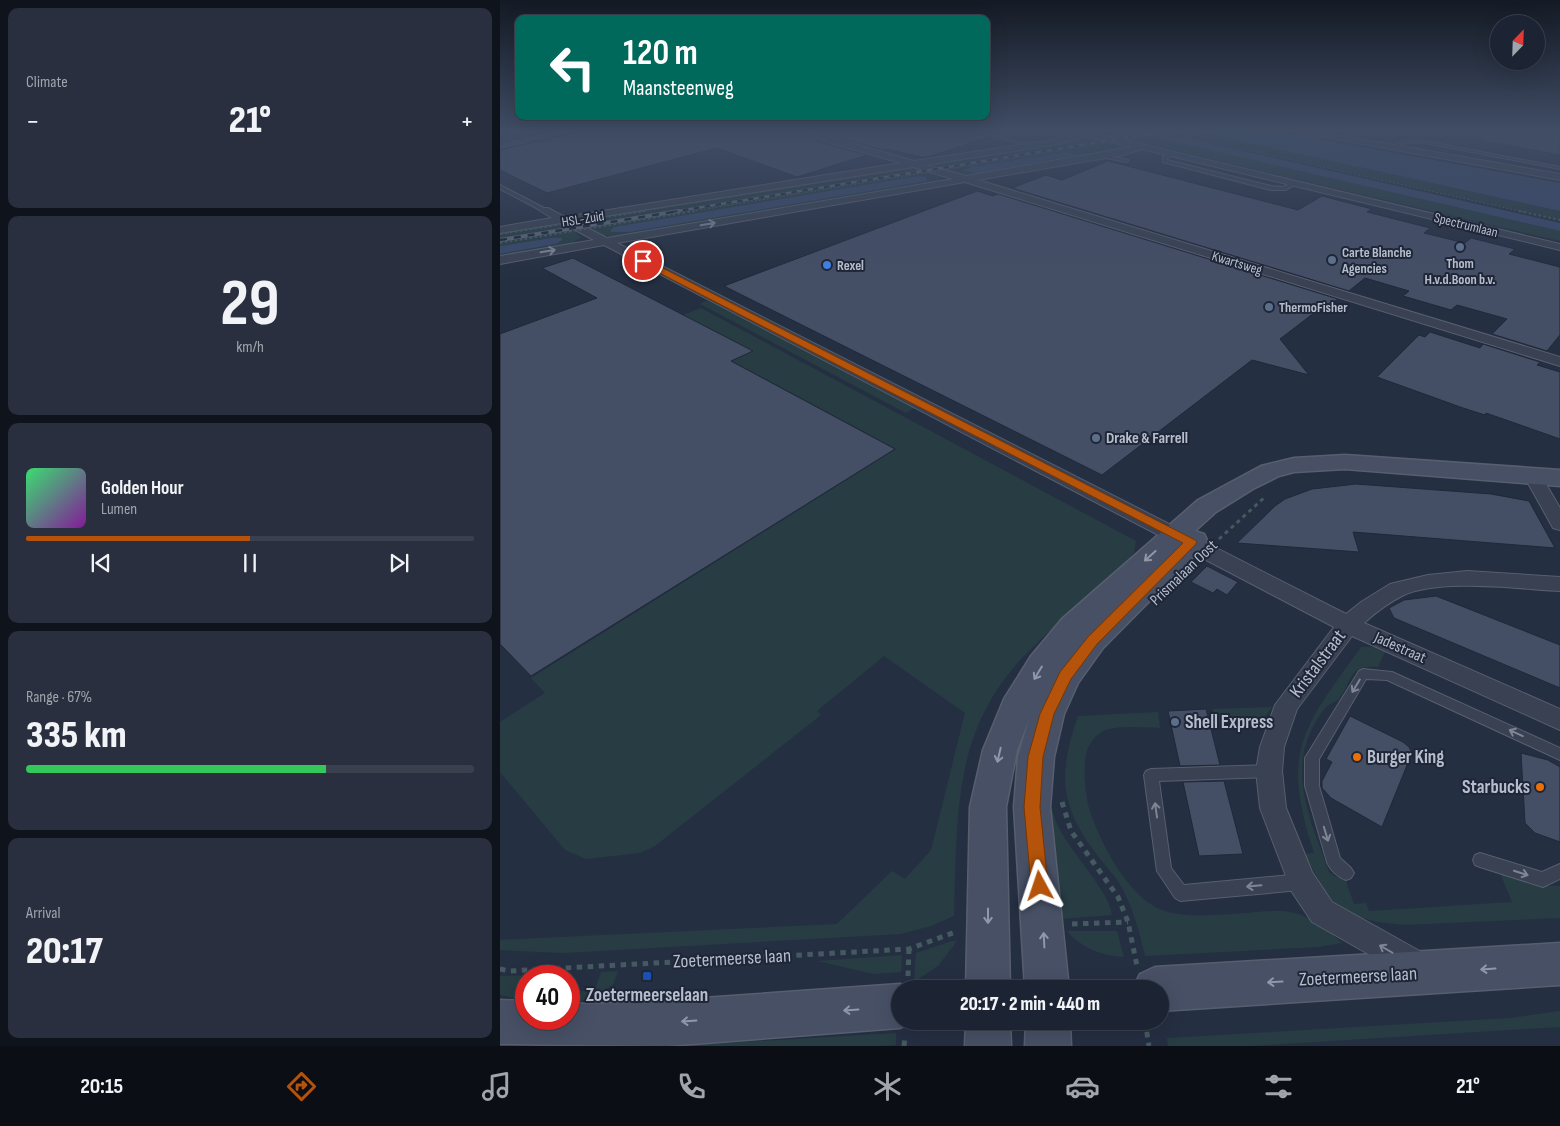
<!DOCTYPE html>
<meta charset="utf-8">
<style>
:root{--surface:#1c2332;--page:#292f3e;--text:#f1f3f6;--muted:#a0a4ac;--line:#3a404d;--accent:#b45309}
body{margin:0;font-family:"Sofia Sans Condensed",sans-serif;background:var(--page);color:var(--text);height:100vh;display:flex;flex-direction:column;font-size:19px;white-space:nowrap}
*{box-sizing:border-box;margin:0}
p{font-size:16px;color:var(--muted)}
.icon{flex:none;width:28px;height:28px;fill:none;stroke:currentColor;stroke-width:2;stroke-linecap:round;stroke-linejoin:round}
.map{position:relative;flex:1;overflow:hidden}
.drawer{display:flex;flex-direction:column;gap:8px;padding:8px;background:#0f131c;width:500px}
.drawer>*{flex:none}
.top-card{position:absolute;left:15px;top:15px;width:475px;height:105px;border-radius:10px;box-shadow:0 5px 20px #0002,0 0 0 1px var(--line);background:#00695c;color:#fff;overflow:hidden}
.needle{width:32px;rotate:23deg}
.controls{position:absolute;left:990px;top:15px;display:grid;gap:10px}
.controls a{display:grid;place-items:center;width:55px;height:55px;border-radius:50%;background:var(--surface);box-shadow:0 5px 20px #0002,0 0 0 1px var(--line);font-size:25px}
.speed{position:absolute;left:15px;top:965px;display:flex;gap:10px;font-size:25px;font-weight:700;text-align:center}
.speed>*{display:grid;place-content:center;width:65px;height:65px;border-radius:50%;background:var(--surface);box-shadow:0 5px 20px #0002,0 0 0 1px var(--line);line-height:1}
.speed .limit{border:8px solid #d22;background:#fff;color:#111}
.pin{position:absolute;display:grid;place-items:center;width:42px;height:42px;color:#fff;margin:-21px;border:2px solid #fff;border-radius:50%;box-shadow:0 1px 5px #0007}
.me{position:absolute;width:55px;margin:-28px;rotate:355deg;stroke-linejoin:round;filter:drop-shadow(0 0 4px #0008)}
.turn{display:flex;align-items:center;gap:18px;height:105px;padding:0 25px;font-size:22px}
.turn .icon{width:65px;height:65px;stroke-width:2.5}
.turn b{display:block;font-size:35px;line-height:42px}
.big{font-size:38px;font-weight:800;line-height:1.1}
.drawer .widget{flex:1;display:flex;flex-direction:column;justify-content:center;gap:8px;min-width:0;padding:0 18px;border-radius:10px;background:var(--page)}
.drawer .dial{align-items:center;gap:0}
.dial b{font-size:65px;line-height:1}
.song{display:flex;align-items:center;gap:15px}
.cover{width:60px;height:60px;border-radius:8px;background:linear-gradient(135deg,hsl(140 70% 55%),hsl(290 70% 35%))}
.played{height:5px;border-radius:2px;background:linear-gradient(90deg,var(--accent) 50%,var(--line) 50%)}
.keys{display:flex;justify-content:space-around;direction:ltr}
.heat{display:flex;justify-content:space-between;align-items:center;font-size:28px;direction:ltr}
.charge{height:8px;border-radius:4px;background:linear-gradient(90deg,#34c759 67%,var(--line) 0)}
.trip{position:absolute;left:391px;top:980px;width:278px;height:50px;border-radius:25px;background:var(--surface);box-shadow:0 5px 20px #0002,0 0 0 1px var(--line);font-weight:800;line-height:50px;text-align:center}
.tab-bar{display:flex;height:80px;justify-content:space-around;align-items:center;background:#0b0e14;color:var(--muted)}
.tab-bar .icon{width:35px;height:35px}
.tab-bar .selected{color:var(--accent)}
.tab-bar b{font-size:22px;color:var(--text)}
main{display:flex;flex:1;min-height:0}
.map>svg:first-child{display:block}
</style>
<main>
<section class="drawer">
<div class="widget"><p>Climate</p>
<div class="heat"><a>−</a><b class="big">21°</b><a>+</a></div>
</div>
<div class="widget dial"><b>29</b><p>km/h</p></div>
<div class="widget">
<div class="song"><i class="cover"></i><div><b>Golden Hour</b><p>Lumen</p></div></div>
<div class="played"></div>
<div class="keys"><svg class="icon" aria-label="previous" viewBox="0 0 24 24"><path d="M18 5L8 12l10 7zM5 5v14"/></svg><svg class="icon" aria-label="pause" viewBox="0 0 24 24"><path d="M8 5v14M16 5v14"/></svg><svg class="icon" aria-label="next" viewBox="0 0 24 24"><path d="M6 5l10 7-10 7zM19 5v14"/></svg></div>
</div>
<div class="widget"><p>Range · 67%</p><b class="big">335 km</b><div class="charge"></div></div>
<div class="widget"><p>Arrival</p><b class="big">20:17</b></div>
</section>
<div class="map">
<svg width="1060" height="1046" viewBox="0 0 1060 1046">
<rect width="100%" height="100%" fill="#252f42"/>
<path fill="#273d43" d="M26,132H55L0,145V138Z
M587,132H632L1060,231V241L661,147L657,148Z
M674,132L693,139L1060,223L667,134Z
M678,132H699L1060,211V220L699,138Z
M582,138C592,137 621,140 626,148L607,154L598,150L605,154L467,176L435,168L433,165L446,160L584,139Z
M410,167L440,176L441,179L435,182L126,235C112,237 96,237 88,225L95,217Z
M55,224L71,229L81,237L69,245L0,258V254L56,244L62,240L51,238L0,246V232Z
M205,301L210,302L414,408L406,413L200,304Z
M201,308L636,541C635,544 635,549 634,552C630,558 623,564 618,569C592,596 561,619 534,646C451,725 458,811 454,916L431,926L401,934L63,953L0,950V940L337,924L392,871L405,879L431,850L465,713L384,656L317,711L321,715L155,846L140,853L86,859L65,850L0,772V722L45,693L31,678L396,449L232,361L253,351L183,315Z
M677,565L681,569C655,594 625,618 601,645C561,692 531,768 559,828C571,853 610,892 612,915L560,919C545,893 547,863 545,834C544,818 541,801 542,785C547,677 595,640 668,570Z
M861,647H871L885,652L878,667C847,664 853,682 838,700C834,703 828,704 825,708C782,763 809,815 829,872L834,876L845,879L854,904L866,903L869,911L1012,902L1000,873L1037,886H1060V918L904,925L877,922L860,917L837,906L825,891L804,854L814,853C780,751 803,728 861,647Z
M772,707L765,717L756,721L716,724L713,709Z
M658,712L660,728C644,728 613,724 600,733C596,735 592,741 590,744C581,757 585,797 590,811C600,843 629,898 662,910C684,918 710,915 733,914C748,913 776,909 790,912C809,915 828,930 842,943L818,947L645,956C639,931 632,903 618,881C610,870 600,860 592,848C558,801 560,769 578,716Z
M567,931H617L624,957C602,956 581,948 567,931Z
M452,941H457L438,966L414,982L416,953Z
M402,955L401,972L373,974L318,961Z
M118,971L113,985L74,1005H69V992L95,990L101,972Z
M45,975L26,976V1001L0,995V976Z
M1060,1011V1027L750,1046H668L667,1038L1010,1018Z
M396,1033V1045L377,1046H177Z"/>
<path fill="#38486a" d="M632,132H659L1060,223V231Z
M699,132H778L1060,183V211Z
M567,152L577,155L478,173L462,171L472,167Z
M419,176L426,177L427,181L129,232H111V230L114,227Z
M51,238H62V240L56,244L0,254V246Z"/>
<path fill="#444e65" stroke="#202839" d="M80,132H308L319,142L367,155L297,177L217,148L47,193L0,170V150Z
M318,132H476L489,137L428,157H421L387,149L383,150Z
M981,132H1060V155L980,140Z
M608,161L798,210L822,196L872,209L867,212L930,228L924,233L965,243L971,238L1015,249L1009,254L1060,267V335L1047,351L992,334L1007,319L957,305L951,310L903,296L909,291L865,278L849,291L512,188L546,175L562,180Z
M477,191L493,196L498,194L838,299L827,307L823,306L780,339L809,375L752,360L602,475L224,286Z
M73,258L253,351L231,361L395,449L31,676L0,644V334L97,298L42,268Z
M930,332L980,348L983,344L1040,362L1037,365L1060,372V439L986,413L985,415L963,408L877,377L919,335L925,337Z
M856,484L991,494L1029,501L1055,548L853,532L859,552L737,543L775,506L785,499L812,489Z
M707,566L738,582L727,595L717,589L713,593L691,582Z
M936,596L1060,645V688L894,618L889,608L904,600Z
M706,709L720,765L680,766L668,711Z
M850,716L903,742L909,747L912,753L882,827L831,798L822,788V781L832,762L826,759Z
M1021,753L1048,760L1060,767V842L1035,833L1025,823Z
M724,781L743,854L699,856L683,782Z"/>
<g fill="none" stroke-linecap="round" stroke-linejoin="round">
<g stroke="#575f6f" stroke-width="2">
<path id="lane" d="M58,132H65L0,148V146Z
M310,132H315L325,138L321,139Z
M478,132H484L532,145L530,146Z
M920,140L1060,167V169L920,142L905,143L892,148L890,147L904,141Z
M670,153L674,154L667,158V160L771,186L783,187L792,182L797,183L786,190H771L663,162V156Z
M604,155L628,160V161L626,162L602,157Z
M0,185L46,209L47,210L42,211L0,189Z
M863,669L892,672L1060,748V760L887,680L866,679L819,759V786L840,858L851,868L854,873L851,878L846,880C838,877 830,870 827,862L805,786V758L859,671Z
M769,765L774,767L776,771L774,775L769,777L659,781L671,868L684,885L801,874L806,877L809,882L806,887L801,890L680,901L675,898L657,871L644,775L646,771L651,769Z
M980,853L1042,872L1060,864V879L1043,887L980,867L975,865L973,860L975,855Z"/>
</g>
<g stroke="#575f6f" stroke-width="2">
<path id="street" d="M576,132H590L1060,244V250L642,149L623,155L478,180L1060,357V366L465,182L117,243L846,614L861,602L890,584L928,575L967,571L1060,577V591C1019,589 938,578 902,596C888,603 875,613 864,623L1060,709V730L852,636L797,709L784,747L782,771L786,808L812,872L832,902L925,954L929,965L925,976L914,980L812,922L792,892L760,808L756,771L760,747L775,705L834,627L104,245L0,264V256L94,240L62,223L0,233V227L52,218L39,210L40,208H48L65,217L401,163L320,140L319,138L323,135L414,161L553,140ZM586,136L632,147L466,176L426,165L553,145ZM413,167L453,179L107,238L74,221Z
M804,132H821L1060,174V180L808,134Z
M1033,471L1039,472L1060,508V530L1053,528L1024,476L1027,472Z"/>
</g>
<g stroke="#575f6f" stroke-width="3">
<path id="secondary" d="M845,455L1060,470V486L845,469L794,472L779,476L753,489L716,512L695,531L704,534L707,540L704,546L603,648L578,683L564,714L554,757L550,807L569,989H525L514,807L518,757L529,719L517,750L506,807L510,989H466L470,807L483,750L504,699L531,656L562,619L698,500L761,466L794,458Z
M1060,943V985L660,1011V989H633L640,974L655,967Z
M400,984L412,989H400V1021H416L400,1028L166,1046L0,1044V1000L26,1001V1019H69V1004L132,1003Z
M466,1021H510L511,1046H465Z
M526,1021H570L571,1046H525Z"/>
</g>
<path stroke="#455a60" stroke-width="1" stroke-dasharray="2 2" stroke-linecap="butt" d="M675,132L690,137L1024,212"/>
<path stroke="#455a60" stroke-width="2" stroke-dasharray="2.5 2.5" stroke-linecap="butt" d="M1019,211L1060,220"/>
<path stroke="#455a60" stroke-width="3" stroke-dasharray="4 4" stroke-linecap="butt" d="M719,539L766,496"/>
<path stroke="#455a60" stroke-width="5" stroke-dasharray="5.5 5.5" stroke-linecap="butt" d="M562,802L571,831L618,897L628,922L637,966
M572,924L628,922
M0,969L10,971L409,949L458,931
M408,976L409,949
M645,1021L649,1046
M404,1046L405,1037"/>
<use href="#lane" fill="#394152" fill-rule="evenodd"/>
<use href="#street" fill="#394152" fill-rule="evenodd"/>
<use href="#secondary" fill="#475065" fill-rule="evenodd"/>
<g stroke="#5b6579" stroke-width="2.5">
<path id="rail-far1" d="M172,212L662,132"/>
</g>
<g stroke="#5b6579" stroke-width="4">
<path id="rail" d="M0,240L179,211"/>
</g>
<use href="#rail-far1" stroke="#1e2637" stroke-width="2" stroke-dasharray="5.5" stroke-linecap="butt"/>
<use href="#rail" stroke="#1e2637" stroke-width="2.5" stroke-dasharray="7" stroke-linecap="butt"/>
<path stroke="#455a60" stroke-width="1" stroke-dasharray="2 2" stroke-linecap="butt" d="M137,212L636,132
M188,212L673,132"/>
<path stroke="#455a60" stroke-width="2" stroke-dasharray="2.5 2.5" stroke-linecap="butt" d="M0,234L145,211
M0,243L195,211"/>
</g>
<defs><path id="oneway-shaft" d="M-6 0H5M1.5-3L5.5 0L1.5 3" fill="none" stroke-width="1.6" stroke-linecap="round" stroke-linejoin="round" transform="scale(1.25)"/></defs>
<g stroke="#7e8595">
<use href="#oneway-shaft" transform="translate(208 224) rotate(-10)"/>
<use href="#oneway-shaft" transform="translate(48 251) rotate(-10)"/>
<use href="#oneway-shaft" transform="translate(856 686) rotate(121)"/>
<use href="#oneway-shaft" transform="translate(1016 733) rotate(-155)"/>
<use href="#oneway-shaft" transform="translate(656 810) rotate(-98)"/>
<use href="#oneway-shaft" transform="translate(826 834) rotate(73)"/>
<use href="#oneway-shaft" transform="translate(1021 873) rotate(18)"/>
<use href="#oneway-shaft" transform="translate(754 886) rotate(175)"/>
<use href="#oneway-shaft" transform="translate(886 949) rotate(-150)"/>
</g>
<g stroke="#8f97a8">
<use href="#oneway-shaft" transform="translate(650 556) rotate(138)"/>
<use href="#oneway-shaft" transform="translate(538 673) rotate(121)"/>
<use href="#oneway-shaft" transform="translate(499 755) rotate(103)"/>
<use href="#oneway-shaft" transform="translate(488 916) rotate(90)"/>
<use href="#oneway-shaft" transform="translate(544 940) rotate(-93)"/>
<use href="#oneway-shaft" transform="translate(988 969) rotate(176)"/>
<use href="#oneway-shaft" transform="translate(775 982) rotate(177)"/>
<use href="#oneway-shaft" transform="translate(351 1010) rotate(176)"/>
<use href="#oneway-shaft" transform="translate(189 1021) rotate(176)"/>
</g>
<linearGradient id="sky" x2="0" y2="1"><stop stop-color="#141a24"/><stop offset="0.47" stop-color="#404d65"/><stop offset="1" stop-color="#404d65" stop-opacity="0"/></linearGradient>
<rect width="1060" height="278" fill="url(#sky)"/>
<path fill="#b45309" stroke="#753606" d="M140,259H145L695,540L697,542L695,545L597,644L571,679L554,714L543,757L540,807L548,886L546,892L540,894L534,892L531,886L524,807L528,757L540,714L560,672L588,637L683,543L140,263Z"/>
<g fill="#5c6f8a" stroke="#1e2637" stroke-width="2">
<circle cx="960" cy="247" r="5"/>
<circle cx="832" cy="260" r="5"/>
<circle cx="769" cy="307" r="5"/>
<circle cx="596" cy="438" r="5"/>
<circle cx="675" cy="722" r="5"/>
</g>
<circle fill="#3f7fe0" stroke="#1e2637" stroke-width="2" cx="327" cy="265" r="5"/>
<g fill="#e8710a" stroke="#1e2637" stroke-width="2">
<circle cx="857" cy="757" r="5"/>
<circle cx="1040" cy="787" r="5"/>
</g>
<rect fill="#1a4fb4" stroke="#1e2637" stroke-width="2" x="142" y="971" width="10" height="10" rx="2.5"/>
<g text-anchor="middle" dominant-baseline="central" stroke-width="4" stroke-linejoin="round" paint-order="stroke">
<g font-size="14" fill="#b6bdcc" stroke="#1e2637">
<text transform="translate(83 219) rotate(-9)">HSL-Zuid</text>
<text transform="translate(966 225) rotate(14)">Spectrumlaan</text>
<text transform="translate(737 263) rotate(17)">Kwartsweg</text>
</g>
<g font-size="14" font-weight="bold" fill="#b6bdcc" stroke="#1e2637" text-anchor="start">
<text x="842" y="252">Carte Blanche<tspan x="842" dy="16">Agencies</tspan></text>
<text x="960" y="263" text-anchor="middle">Thom<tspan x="960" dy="16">H.v.d.Boon b.v.</tspan></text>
<text x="337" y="265">Rexel</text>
<text x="779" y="307">ThermoFisher</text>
</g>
<g font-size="16" font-weight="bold" fill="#b6bdcc" stroke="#1e2637" text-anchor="start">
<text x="606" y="438">Drake &amp; Farrell</text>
</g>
<g font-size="16" fill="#b6bdcc" stroke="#1e2637">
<text transform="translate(684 573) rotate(-44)">Prismalaan Oost</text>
<text transform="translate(900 648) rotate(24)">Jadestraat</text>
</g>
<g font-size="19" fill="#b6bdcc" stroke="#1e2637">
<text transform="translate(818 664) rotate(-53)">Kristalstraat</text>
<text transform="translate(232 959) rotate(-3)">Zoetermeerse laan</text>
<text transform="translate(858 977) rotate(-3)">Zoetermeerse laan</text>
</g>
<g font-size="19" font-weight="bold" fill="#b6bdcc" stroke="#1e2637" text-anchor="start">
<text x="685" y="722">Shell Express</text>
<text x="867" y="757">Burger King</text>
<text x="1030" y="787" text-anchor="end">Starbucks</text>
<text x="147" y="995" text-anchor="middle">Zoetermeerselaan</text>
</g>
</g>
</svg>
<div class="controls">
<a><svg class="needle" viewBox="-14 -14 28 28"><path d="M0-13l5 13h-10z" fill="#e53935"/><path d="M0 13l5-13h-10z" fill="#a0a4ac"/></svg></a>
</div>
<div class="speed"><div class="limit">40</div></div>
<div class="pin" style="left:143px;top:261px;background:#d93025"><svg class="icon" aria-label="arrive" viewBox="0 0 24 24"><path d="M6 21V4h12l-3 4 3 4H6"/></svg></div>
<svg class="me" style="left:540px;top:886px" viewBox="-20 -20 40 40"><path d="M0-17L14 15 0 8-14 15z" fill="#b45309" stroke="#fff" stroke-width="4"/></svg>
<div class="trip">20:17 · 2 min · 440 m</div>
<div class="top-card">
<div class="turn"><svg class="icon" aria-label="left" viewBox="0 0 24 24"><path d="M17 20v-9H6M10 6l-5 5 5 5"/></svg><div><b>120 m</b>Maansteenweg</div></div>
</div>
</div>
</main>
<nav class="tab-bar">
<b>20:15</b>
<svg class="icon selected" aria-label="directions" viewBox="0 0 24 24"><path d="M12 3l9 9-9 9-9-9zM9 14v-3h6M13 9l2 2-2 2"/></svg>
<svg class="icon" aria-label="music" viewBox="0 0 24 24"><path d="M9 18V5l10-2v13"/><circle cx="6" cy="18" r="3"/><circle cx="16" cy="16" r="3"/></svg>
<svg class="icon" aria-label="phone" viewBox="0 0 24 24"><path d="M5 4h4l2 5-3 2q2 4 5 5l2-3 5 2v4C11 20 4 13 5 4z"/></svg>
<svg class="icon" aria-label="climate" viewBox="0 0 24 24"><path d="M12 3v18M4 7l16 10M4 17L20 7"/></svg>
<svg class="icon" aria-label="car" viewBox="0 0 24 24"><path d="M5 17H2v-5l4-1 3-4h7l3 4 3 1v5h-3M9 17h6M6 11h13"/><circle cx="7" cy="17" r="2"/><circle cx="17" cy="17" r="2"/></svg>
<svg class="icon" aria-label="filters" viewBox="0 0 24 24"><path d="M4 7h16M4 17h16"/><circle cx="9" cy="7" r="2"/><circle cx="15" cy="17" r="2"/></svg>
<b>21°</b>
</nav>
